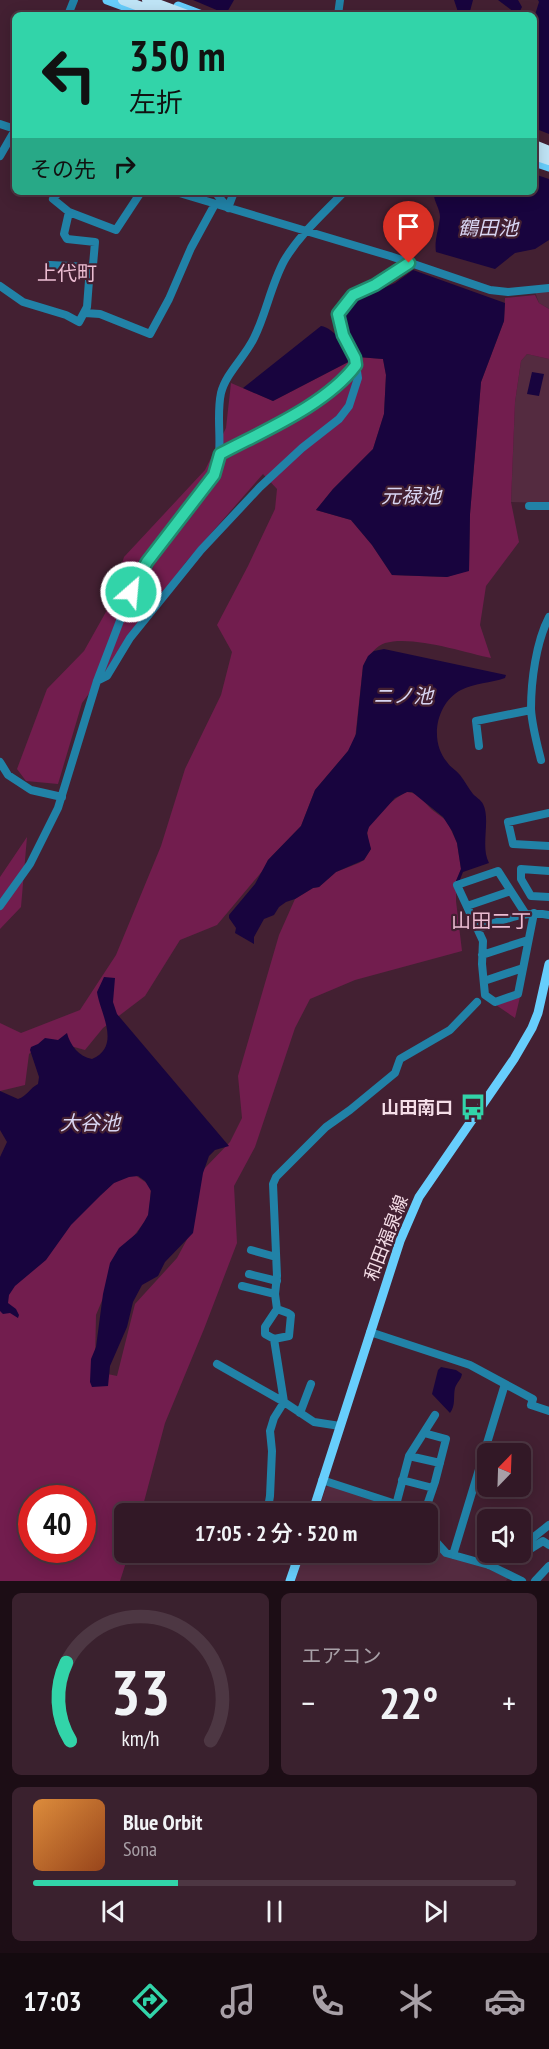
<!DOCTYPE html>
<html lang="ja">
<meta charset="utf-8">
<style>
:root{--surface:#321826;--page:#3a212e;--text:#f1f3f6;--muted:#a8a0a7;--line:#4d3743;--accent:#32d4a9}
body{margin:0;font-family:"PT Sans Narrow","Noto Sans JP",sans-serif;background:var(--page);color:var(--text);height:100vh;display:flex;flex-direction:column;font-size:22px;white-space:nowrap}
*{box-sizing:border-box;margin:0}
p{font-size:20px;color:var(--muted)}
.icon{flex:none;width:33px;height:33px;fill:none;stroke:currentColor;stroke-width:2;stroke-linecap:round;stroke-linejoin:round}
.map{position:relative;height:1581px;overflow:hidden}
.details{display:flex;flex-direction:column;gap:12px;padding:12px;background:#1c0d15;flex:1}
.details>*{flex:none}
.banner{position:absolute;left:12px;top:12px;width:525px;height:183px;border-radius:9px;box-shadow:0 3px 15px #0003,0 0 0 2px var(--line);background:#32d4a9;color:#111;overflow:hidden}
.needle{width:39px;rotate:23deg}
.controls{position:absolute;left:477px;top:1443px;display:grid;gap:12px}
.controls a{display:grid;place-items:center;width:54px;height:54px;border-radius:9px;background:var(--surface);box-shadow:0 3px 15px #0003,0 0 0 2px var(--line);font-size:30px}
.speed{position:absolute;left:18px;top:1485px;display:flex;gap:12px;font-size:30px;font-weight:700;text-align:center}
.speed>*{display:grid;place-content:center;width:78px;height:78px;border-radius:50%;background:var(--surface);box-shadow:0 3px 15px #0003,0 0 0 2px var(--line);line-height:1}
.speed .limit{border:9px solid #d22;background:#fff;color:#111}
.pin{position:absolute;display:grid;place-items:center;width:51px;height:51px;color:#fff;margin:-62px -26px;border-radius:50% 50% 50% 0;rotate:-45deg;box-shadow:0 0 6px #0007}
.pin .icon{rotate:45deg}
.me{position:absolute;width:66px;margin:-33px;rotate:27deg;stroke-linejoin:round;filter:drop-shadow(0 0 4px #0008)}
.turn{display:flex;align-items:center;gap:21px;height:126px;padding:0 18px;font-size:27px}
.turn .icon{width:78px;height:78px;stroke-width:2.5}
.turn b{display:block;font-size:42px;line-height:51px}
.then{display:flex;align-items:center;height:57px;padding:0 18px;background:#0003;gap:12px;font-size:22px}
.big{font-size:45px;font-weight:600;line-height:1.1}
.details .card{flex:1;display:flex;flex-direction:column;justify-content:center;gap:9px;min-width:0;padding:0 21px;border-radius:9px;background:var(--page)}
.details .dial{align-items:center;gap:0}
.dial svg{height:156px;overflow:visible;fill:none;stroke:var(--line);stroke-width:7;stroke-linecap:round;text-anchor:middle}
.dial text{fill:var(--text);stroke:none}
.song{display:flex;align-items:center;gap:18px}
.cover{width:72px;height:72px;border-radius:9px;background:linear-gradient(135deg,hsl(30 70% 55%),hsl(20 70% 35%))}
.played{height:6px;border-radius:3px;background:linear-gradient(90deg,var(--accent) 30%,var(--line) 30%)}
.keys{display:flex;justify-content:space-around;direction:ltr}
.heat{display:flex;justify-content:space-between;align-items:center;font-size:33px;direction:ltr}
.details .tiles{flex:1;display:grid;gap:12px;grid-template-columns:1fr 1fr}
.card:last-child{grid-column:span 2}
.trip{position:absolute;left:114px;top:1503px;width:324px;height:60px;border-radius:9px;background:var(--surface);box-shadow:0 3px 15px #0003,0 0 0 2px var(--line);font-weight:600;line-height:60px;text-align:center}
.tab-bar{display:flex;height:96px;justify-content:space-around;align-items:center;background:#140a0f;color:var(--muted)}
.tab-bar .icon{width:42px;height:42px}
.tab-bar .on{color:var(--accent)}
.tab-bar b{font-size:27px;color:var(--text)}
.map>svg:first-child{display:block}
</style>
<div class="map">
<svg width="549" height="1581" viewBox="0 0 549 1581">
<rect width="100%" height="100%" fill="#432032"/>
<path fill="#542b40" d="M535,292H549V309L539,303Z
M527,354L549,359V503L511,502L515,402L521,361Z
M329,1485L404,1511L406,1514H317L326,1487Z
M428,1538L446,1556L484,1567L508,1578L506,1581H295L304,1553L428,1552Z"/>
<path fill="#721d4e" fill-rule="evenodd" d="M535,295L539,303L549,309V359L527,354L521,361L515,402L511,502L519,542L486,586L480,625L491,658C463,652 412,635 385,643C376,646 367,657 363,666L355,739L348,751L315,790L301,826L268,860L264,869L217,925L180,940L145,996L103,1028L85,1050L45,1039L29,1054L25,1085L0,1091V1023L21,1033L80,1010L116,955L161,846L185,769L221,695L232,652L217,625L248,566L275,509L277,489L263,474L186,562L82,703L58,784L26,781L17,769L47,689L84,651L107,610L124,557L205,470L226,428L231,383L273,401L358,357L383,359L386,375L384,414L373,449L333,489L316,510L351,520L372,545L392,575L447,577L469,570L470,514L481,382L504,321L505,298Z
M407,792L417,794L431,809L447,821L457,843L461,869L456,881V901L462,951L355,980L310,999L295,1028L255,1147L234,1186L237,1243L204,1329L165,1423L141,1513L124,1514V1552L129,1553L120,1581H0V1301L18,1273L112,1184L132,1173L151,1186L149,1216L123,1250L96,1315L95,1361L98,1372L117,1376L135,1304L177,1258L192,1230L203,1170L230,1142L242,1118L238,1076L279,935L295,899L313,888L319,887L336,872L359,863L364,860L371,849C369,843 366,835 368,829C372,817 395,797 407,792ZM32,1498H82V1550H32Z
M27,837L21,907L0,929V877Z
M520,997L515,1018L496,1005Z"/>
<path fill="#18043e" d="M193,0H234L226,14Z
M454,0H473L469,15H459Z
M498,0H518L522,7L518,15Z
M538,0H549V134L534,128V18L539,2Z
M534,174L549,179V240L535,249L515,253L495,269L436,252C434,240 439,229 440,217C440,208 433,201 434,192H534Z
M413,270L505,303L504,321L481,382L470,514L469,571L447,577L392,575L372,545L351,520L316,510L333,489L373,449L384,414L386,375L383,359L358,357L345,327L343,314L356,300L395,283Z
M321,326C334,328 349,348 350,361L273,401L243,388Z
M532,372L544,374L539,396L527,394Z
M384,649L506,675L505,678C491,683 474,683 461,690C436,703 429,741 447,762C450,767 456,770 460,775C465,781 468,788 473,794C476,797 481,800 483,804C491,820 480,846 489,863L463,872L459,882L456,881L461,869L457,843L452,831L443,817L412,792H407L395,798L369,827L367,833L371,849L364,860L336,872L319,887L313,888L295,899L286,902L279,907L274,915L264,919L254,937V944L235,933L236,928L229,918V915L255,884L268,860L301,826L315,790L348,751L356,734L363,666L368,656L374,651Z
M104,977L115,978L113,1002L117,1014L229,1146L215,1150L209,1156L203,1173L193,1233L165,1262L158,1276L142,1285L133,1302L127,1327L110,1366L108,1386L92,1387L90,1382L91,1359L96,1347L103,1294L110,1263L119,1248L137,1233L144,1222L148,1215L151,1191L145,1181L138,1176L129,1177L114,1183L101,1195L71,1225L46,1260L15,1286L9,1295L8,1303L16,1309L19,1315L18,1318L10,1313L3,1314L0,1311V1157L7,1142L0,1130V1091L18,1099C27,1096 30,1088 38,1084L39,1077L30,1050L31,1047L38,1044L45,1038L58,1040L67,1033C70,1045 79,1057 92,1059C122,1046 100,1013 97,992Z
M441,1367L456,1370L462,1374C461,1380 457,1382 455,1388C453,1397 456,1405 450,1413L432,1394L438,1370Z"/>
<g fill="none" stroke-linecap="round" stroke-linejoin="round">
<path stroke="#2182a7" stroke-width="8" d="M68,15L74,0
M338,15L340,0
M0,124L15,129
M0,156L15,130
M176,192L390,256L490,290L508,292L549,288
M215,192L228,208
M228,208L234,192
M69,212L116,230L141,192
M50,265L90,267L93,265L95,242L67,239L64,234L69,212L53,199L59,192
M0,286L23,302L66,315L79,322L87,307L90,267
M85,313L100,314L150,334L169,299L191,248L215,204
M220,454C264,430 325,406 356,365
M529,506H549
M97,681L107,676L130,638L201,550L260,487L302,448L339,419L349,406L358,378L355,358L343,335L338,314L353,295L375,285L409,263
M479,746L476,721L531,710
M541,760C537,744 532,726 531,709C531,681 536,642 549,617
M0,762L8,775L31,790L62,797
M549,813L508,822L513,844L549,846
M549,871L521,869V879L531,896L549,897
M0,906L30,864L58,808L97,681L131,592L147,562L214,475C225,448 215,421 221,393C226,373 245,357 254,338C266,314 271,285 284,261C299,235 323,214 344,192
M467,906L511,891
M525,913L498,871L457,885L483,941L482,964L485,995L495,1002L518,994L534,913
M477,929C501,921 524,910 549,915
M482,955L528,940
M484,981L523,968
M251,1250L276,1257
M249,1274L277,1281
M242,1286L275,1294
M370,1332L470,1365L533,1399L531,1405L549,1411
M274,1339L289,1336L291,1315L288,1313L277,1309
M217,1364L284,1402L314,1422L340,1426
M300,1413L311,1384
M409,1456L440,1463
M322,1480L405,1507L410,1514
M402,1480L433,1488
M396,1505L409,1456L435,1415
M267,1514L270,1496L272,1451L270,1431L274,1418L284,1402L274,1339L265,1334V1327L277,1309L275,1294L277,1276L273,1184L276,1177L326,1127L350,1110L395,1073L400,1059L450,1030L477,1002
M424,1514L435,1482L446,1439L424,1433
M428,1533L446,1553L489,1565L522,1581
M520,1548L549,1525
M520,1551H527L543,1541L549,1545
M261,1552L296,1563
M453,1555L505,1384
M489,1565L513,1552
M535,1581L549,1566"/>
<path stroke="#67cefc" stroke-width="9" d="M107,0L148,15
M178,6L202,15
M534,162L549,167
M312,1514L400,1241L419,1197L514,1059L532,1028L538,1013L549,964
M290,1581L300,1552"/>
<path stroke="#bfe4f6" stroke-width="10" d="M123,0L163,15
M147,0L187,15
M534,145L549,151
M534,155L549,160"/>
</g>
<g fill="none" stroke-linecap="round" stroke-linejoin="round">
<g stroke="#208a6e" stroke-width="15">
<path id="route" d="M131,592L147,562L214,475L220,454C263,431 326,405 356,365L355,358L343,335L338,314L353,295L375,285L409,263"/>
</g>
<use href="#route" stroke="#32d4a9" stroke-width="10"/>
</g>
<defs>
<g id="bus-bare" transform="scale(2.07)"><path d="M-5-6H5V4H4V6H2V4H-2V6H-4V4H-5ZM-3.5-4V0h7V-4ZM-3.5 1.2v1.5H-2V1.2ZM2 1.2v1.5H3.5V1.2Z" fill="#32d4a9" stroke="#432032" stroke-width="2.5" paint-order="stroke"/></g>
</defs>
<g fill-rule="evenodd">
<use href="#bus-bare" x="473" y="1107"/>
</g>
<g text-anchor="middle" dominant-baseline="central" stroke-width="4.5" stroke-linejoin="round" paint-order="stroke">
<g font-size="18" font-weight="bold" fill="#f5dde7" stroke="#432032" text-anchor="end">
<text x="453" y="1107">山田南口</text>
</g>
<g font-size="18" fill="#f5dde7" stroke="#432032">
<text transform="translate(386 1238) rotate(-69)">和田福泉線</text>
</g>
<g font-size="20" font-style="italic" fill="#d8d5f2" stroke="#432032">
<text x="488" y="228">鶴田池</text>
<text x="411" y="496">元禄池</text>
<text x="403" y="696">ニノ池</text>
<text x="90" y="1123">大谷池</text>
</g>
<g font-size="20" fill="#ebbcd1" stroke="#432032">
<text x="67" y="273">上代町</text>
<text x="491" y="921">山田二丁</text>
</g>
</g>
</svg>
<div class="controls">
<a><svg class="needle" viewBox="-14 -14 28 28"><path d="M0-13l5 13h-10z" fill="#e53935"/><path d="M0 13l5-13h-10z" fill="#a8a0a7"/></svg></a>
<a><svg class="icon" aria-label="sound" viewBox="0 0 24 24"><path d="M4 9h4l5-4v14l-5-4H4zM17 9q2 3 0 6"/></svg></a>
</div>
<div class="speed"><div class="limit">40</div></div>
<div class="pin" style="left:409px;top:263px;background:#d93025"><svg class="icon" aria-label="arrive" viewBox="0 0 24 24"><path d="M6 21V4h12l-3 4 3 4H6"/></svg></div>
<svg class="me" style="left:131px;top:592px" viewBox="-20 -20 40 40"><circle r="17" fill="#32d4a9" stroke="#fff" stroke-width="3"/><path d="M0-11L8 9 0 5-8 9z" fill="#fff"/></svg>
<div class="trip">17:05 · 2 分 · 520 m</div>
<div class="banner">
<div class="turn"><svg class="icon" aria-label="left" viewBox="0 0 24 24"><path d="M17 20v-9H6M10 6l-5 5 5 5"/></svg><div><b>350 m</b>左折</div></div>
<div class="then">その先<svg class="icon" aria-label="right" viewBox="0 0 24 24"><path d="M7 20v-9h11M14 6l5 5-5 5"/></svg></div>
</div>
</div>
<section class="details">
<div class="tiles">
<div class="card dial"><svg viewBox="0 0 100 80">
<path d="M14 69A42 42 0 1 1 86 69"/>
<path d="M14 69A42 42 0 0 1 12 29" stroke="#32d4a9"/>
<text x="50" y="56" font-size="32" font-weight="700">33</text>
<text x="50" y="72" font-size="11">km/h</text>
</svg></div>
<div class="card"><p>エアコン</p>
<div class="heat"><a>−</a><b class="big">22°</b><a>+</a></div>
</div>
<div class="card">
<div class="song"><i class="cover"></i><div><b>Blue Orbit</b><p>Sona</p></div></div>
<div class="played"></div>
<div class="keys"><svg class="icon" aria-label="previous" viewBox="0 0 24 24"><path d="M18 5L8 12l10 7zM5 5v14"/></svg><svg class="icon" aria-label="pause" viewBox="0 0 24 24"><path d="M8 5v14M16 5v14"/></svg><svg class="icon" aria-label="next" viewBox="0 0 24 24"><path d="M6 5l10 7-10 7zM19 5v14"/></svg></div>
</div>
</div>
</section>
<nav class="tab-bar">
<b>17:03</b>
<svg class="icon on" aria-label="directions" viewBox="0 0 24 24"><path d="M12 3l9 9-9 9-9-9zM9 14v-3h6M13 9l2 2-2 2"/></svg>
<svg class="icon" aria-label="music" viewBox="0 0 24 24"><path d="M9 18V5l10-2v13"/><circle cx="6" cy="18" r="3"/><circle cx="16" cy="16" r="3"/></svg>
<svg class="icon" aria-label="phone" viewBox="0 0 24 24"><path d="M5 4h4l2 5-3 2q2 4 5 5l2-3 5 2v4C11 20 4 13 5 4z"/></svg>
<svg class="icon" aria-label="climate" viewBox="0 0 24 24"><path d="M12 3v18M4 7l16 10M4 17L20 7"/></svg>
<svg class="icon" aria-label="car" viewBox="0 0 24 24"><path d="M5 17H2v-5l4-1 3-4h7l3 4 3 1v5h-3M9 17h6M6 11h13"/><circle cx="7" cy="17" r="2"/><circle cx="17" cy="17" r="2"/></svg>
</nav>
